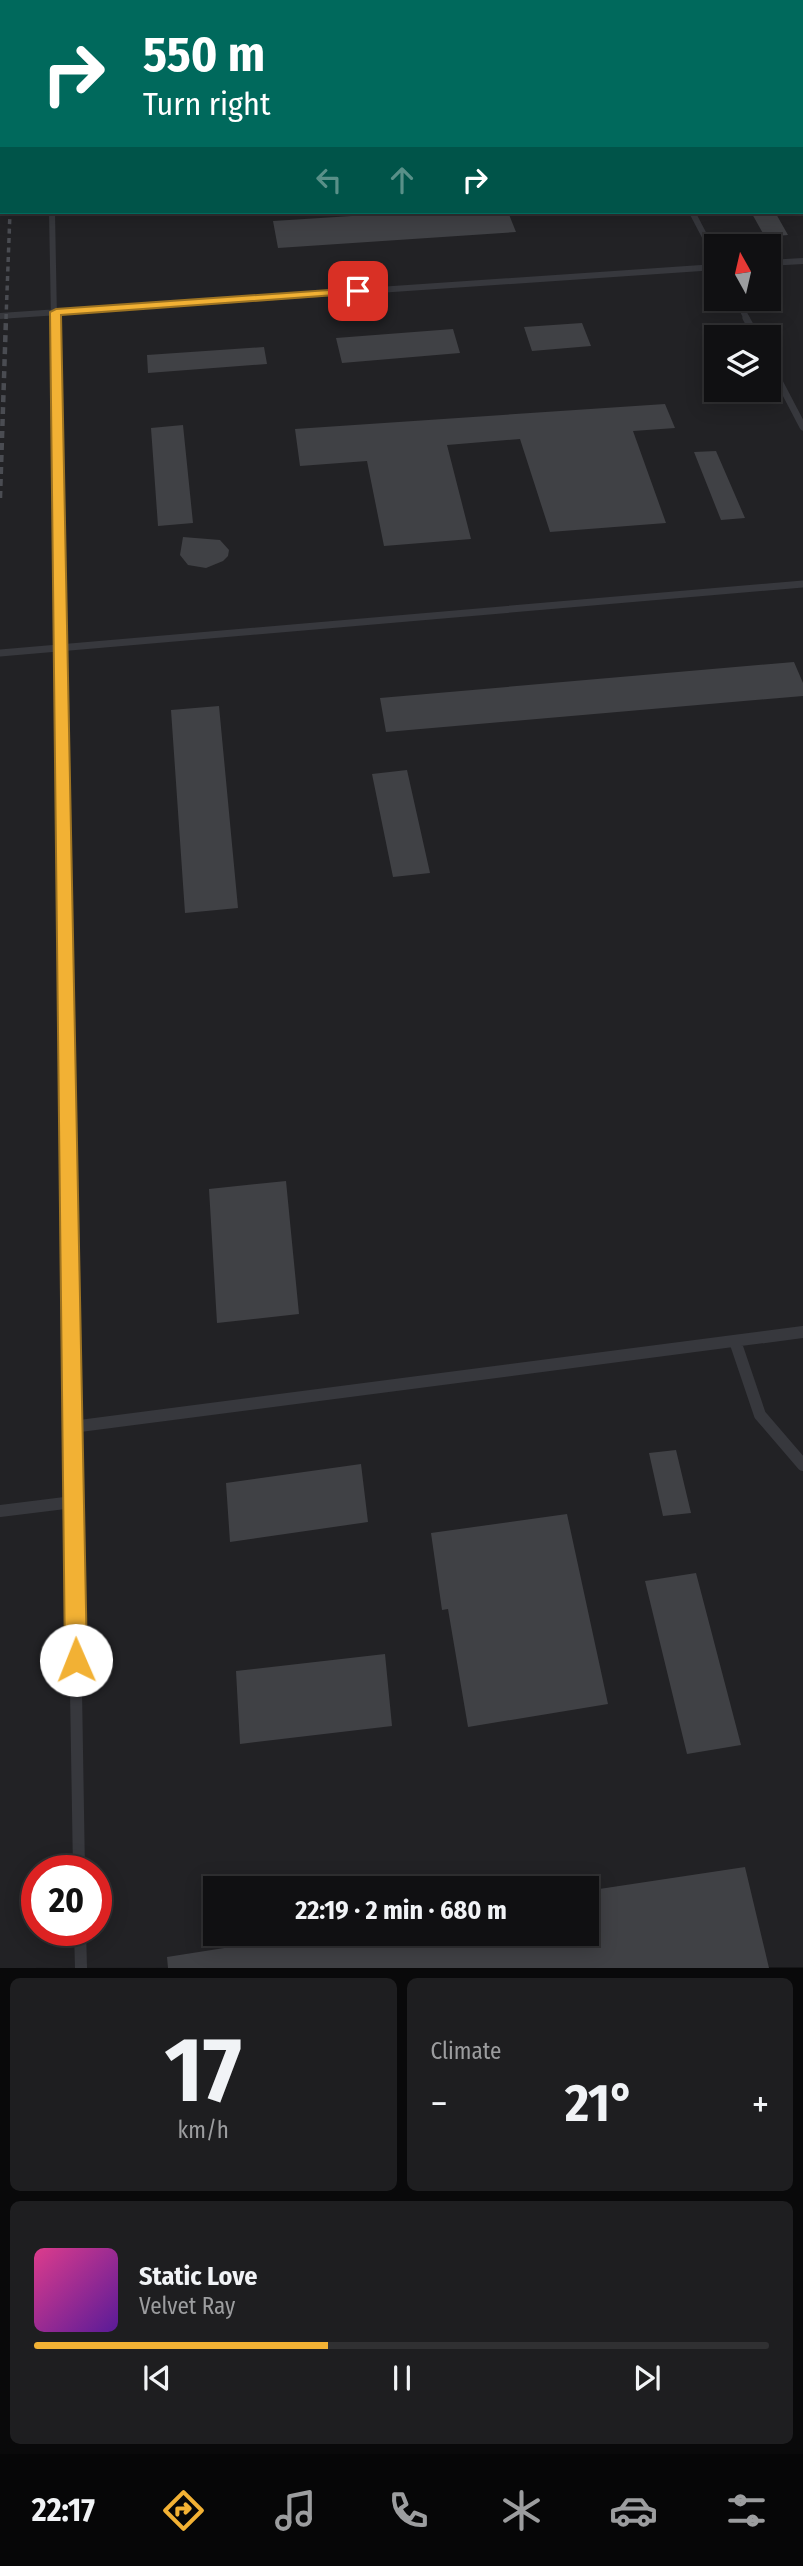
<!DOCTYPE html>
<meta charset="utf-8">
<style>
:root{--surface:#101012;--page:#1e1e20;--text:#f1f3f6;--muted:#9c9d9f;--line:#303032;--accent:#f2b134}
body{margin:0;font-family:"Fira Sans Condensed",sans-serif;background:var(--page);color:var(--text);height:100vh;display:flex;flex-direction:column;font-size:26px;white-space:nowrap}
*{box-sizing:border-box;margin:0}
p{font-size:23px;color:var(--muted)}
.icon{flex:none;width:38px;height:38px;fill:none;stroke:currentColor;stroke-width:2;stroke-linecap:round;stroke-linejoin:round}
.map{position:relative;height:1968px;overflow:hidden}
.side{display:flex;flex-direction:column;gap:10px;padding:10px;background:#09090a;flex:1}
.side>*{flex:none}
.guide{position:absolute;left:0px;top:0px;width:803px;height:214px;box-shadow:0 4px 18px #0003,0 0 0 2px var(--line);background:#00695c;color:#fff;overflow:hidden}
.needle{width:46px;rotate:352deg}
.fabs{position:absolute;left:704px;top:234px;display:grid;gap:14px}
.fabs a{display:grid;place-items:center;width:77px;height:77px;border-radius:0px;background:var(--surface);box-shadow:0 4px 18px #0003,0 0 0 2px var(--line);font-size:35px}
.speed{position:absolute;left:21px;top:1855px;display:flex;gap:14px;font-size:35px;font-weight:700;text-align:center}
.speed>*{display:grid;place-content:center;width:91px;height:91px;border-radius:50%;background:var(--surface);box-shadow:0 4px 18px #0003,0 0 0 2px var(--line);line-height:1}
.speed .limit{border:10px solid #d22;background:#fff;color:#111}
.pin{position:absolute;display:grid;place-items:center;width:60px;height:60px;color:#fff;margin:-30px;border-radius:14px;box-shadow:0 4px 10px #0006}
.me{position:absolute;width:77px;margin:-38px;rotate:359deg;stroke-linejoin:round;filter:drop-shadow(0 0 5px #0008)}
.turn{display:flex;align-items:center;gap:24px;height:147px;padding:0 28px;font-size:32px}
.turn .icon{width:91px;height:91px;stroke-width:2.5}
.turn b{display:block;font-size:49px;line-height:60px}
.lanes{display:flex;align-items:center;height:66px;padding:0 28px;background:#0003;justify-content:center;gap:35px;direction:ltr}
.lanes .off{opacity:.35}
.big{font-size:52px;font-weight:700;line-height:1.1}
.side .tile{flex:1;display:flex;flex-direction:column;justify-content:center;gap:10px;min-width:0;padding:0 24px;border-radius:10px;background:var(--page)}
.side .dial{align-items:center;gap:0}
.dial b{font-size:91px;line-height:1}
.song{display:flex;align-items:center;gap:21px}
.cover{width:84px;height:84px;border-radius:10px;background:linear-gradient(135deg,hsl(330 70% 55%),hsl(270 70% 35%))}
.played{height:7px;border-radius:4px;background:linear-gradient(90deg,var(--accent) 40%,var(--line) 40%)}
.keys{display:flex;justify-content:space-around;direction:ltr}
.heat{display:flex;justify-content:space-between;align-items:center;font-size:38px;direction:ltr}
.side .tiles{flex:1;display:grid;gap:10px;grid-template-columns:1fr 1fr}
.tile:last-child{grid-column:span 2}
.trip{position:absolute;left:203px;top:1876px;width:396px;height:70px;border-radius:0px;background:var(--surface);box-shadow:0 4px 18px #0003,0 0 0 2px var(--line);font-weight:700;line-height:70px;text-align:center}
.menu{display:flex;height:112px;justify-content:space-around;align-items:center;background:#060607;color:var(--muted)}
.menu .icon{width:49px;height:49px}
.menu .on{color:var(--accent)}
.menu b{font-size:32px;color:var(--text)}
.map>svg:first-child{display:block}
</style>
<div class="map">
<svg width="803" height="1968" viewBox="0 0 803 1968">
<rect width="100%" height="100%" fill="#161618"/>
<path fill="#222225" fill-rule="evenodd" d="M0,0H803V1967L0,1968ZM2,2H802V212H2ZM716,247H768V299H716ZM716,338H768V390H716ZM37,1871H96V1930H37ZM215,1888H586V1934H215Z"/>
<path fill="#404145" d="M415,212H508L516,232L278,248L273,221Z
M751,212H775L788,235L765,237Z
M582,323L591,346L532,351L524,327Z
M453,329L460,353L342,363L336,338Z
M264,347L267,364L148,373L147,355Z
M665,404L675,428L633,431L666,523L550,532L520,439L447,445L471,539L384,546L367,461L300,466L295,429Z
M183,425L193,523L158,526L151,428Z
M716,451L745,518L721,520L694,452Z
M183,537L220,540L229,550L228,556L223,561L206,568L188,565L180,555Z
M794,662L803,683V696L386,732L380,698Z
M219,706L238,908L185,913L171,710Z
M407,770L430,873L393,877L372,774Z
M286,1181L299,1314L217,1323L209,1189Z
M676,1450L691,1513L663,1516L649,1453Z
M361,1464L368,1522L230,1542L226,1483Z
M567,1514L608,1704L468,1727L448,1609L442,1610L431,1533Z
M696,1573L741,1745L687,1754L645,1581Z
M385,1654L392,1726L240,1744L236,1671Z
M745,1867L769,1968H168L167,1957L314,1934H586V1891Z"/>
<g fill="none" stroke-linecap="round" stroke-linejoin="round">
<path stroke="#37383d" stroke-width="6" d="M592,2L620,0
M52,212L54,319
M692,212L716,258
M768,263L803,261
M737,299L747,319
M0,316L716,267"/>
<path stroke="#37383d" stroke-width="7" d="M54,318L60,733
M746,318L757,338
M768,360L803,427
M0,653L803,584"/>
<path stroke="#37383d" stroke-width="10" d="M60,731L69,1270"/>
<path stroke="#37383d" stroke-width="12" d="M69,1269L79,1871
M735,1341L760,1415L803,1465
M72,1427L803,1332
M0,1511L73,1502
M80,1930L81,1968"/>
<path stroke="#4a4c52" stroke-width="3.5" stroke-dasharray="5 4.5" stroke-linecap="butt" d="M63,2L96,0
M288,2L321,0
M373,2L399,0
M6,319L10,212"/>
<path stroke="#4a4c52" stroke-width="4.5" stroke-dasharray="7 5" stroke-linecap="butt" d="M0,498L6,318"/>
</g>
<path fill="#f2b134" stroke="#9d7322" stroke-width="2" d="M358,288L362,289V293L61,315L87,1660L83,1668L76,1671L68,1668L65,1660L50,312L56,309Z"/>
</svg>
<div class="fabs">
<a><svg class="needle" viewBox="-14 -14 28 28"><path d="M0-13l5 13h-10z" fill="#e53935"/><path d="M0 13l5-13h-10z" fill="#9c9d9f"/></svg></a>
<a><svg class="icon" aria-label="layers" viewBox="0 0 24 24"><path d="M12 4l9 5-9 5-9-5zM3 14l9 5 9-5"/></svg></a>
</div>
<div class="speed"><div class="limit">20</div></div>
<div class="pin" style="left:358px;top:291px;background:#d93025"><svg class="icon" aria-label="arrive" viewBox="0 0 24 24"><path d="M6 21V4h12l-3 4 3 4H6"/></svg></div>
<svg class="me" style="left:76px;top:1660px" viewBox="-20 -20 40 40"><circle r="19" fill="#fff"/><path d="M0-13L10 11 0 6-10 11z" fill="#f2b134"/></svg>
<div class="trip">22:19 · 2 min · 680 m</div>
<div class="guide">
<div class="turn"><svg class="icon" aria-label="right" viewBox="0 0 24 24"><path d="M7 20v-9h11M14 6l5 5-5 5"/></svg><div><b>550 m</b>Turn right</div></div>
<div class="lanes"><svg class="icon off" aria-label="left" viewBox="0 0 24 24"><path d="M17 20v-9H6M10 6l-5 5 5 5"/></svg><svg class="icon off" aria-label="ahead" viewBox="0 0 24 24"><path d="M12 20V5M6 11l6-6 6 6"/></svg><svg class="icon" aria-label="right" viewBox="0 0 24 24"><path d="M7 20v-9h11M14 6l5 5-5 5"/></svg></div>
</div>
</div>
<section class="side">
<div class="tiles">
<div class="tile dial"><b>17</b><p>km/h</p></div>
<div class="tile"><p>Climate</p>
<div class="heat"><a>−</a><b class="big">21°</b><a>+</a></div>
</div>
<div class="tile">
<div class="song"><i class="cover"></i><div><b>Static Love</b><p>Velvet Ray</p></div></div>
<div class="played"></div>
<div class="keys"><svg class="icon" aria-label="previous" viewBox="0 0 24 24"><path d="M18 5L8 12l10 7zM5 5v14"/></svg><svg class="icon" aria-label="pause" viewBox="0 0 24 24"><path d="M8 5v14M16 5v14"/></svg><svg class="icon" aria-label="next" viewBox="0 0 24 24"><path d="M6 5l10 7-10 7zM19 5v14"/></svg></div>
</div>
</div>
</section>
<nav class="menu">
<b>22:17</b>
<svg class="icon on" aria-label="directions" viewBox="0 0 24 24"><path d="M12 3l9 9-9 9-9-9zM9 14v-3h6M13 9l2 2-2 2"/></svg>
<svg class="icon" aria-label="music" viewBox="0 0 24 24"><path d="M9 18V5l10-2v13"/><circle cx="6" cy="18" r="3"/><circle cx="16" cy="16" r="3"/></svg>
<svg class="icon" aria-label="phone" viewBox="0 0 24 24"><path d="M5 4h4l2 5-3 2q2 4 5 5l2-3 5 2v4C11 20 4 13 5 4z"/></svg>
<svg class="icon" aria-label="climate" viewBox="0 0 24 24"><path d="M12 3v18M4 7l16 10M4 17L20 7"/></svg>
<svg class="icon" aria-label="car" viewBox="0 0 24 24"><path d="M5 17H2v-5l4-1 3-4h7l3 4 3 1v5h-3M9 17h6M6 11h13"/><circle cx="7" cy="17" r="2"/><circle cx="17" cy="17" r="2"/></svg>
<svg class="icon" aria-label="filters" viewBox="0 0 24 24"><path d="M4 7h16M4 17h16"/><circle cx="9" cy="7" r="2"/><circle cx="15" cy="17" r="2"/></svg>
</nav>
